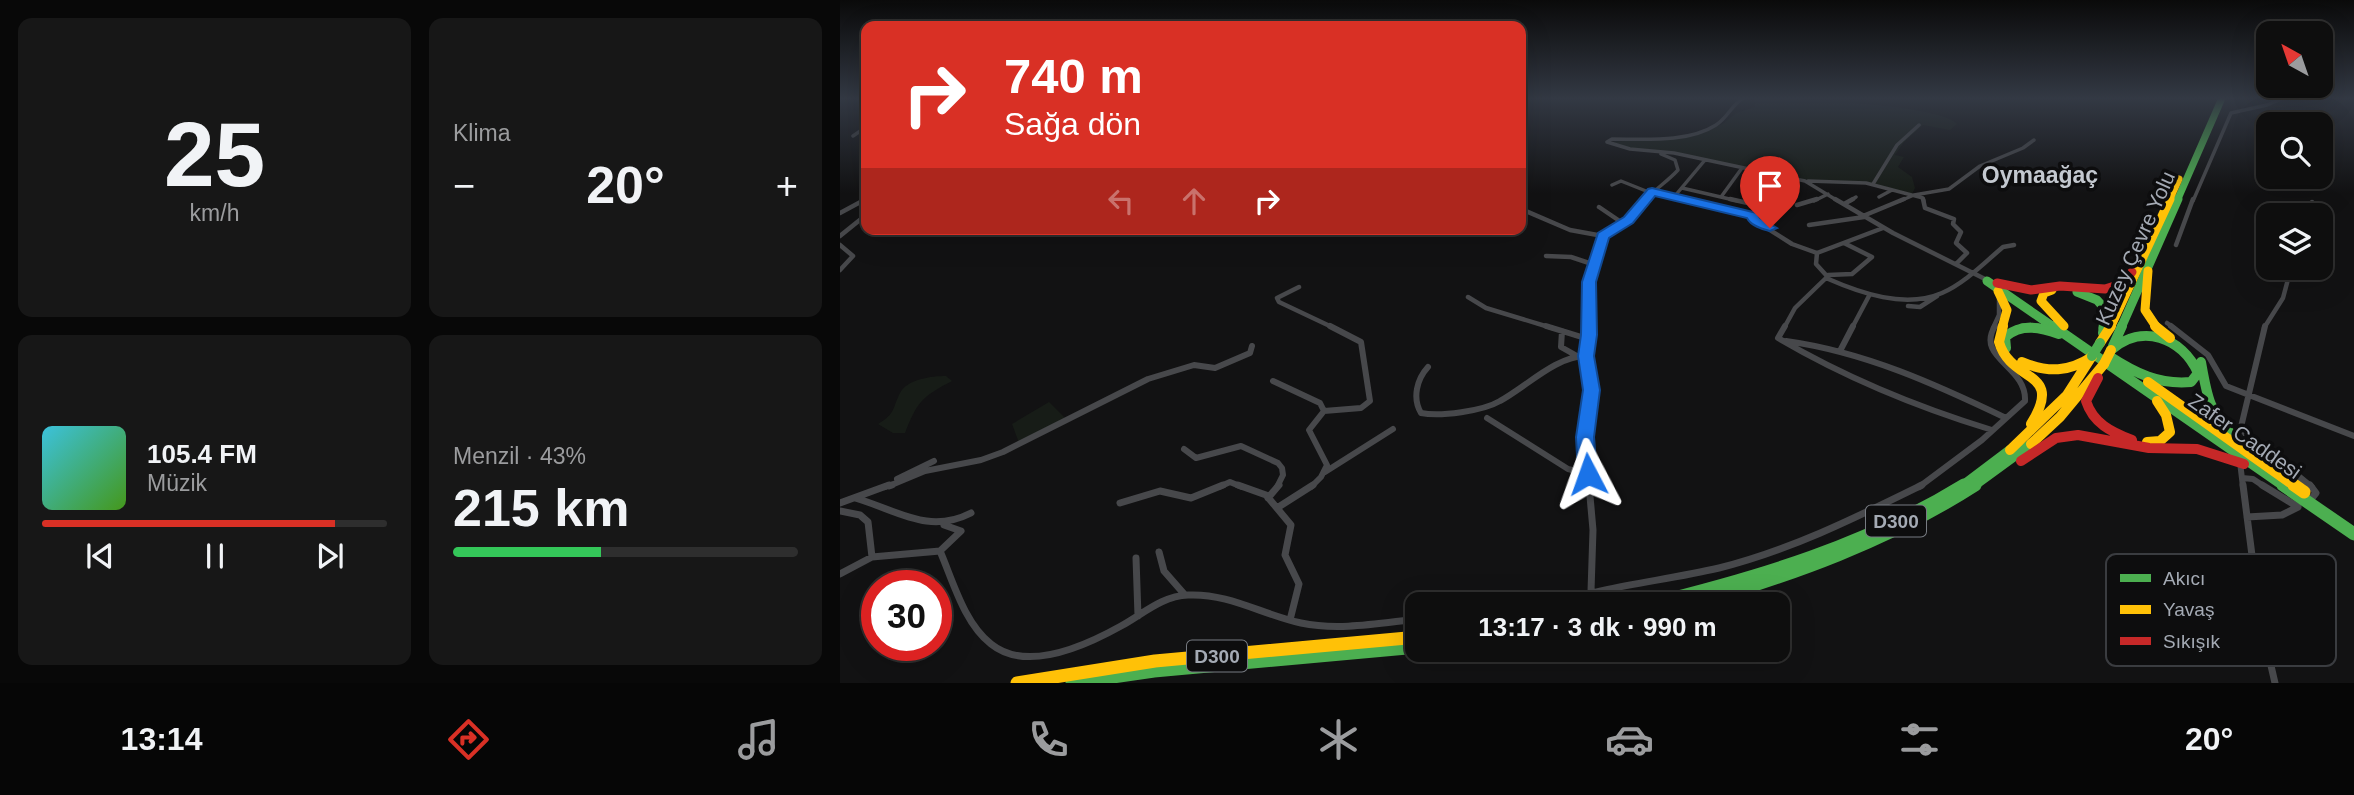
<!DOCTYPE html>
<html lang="tr">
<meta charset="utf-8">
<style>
:root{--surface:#0e0e0e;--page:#171717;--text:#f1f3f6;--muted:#9b9c9e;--line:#2e2e2e;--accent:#d93025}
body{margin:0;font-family:Helvetica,sans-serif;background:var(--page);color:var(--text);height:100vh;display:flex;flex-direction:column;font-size:26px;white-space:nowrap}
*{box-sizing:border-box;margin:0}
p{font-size:23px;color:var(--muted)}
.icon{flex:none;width:38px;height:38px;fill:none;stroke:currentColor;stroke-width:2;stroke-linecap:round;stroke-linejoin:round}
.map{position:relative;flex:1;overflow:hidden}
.details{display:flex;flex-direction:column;gap:18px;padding:18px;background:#080808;width:840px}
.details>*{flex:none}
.top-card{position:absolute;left:21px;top:21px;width:665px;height:214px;border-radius:14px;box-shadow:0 7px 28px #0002,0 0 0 2px var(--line);background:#d93025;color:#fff;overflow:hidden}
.needle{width:46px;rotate:320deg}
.tools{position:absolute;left:1416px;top:21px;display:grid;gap:14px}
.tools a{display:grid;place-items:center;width:77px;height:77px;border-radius:14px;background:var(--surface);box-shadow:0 7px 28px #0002,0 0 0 2px var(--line);font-size:35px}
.speed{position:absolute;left:21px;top:570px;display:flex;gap:14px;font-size:35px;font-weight:700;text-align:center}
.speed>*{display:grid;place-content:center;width:91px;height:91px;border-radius:50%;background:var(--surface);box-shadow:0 7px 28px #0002,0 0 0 2px var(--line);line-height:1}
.speed .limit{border:10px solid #d22;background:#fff;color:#111}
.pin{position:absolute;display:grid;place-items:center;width:60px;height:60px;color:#fff;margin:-72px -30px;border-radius:50% 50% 50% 0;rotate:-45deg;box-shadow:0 0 7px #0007}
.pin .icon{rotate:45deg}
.me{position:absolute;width:77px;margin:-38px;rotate:356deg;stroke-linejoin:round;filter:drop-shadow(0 0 5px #0008)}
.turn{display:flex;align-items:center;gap:24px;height:147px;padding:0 28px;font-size:32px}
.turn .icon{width:91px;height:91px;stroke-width:2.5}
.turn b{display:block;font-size:49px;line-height:60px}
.lanes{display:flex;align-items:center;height:66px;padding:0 28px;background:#0003;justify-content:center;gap:35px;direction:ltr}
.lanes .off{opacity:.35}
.big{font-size:52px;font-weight:800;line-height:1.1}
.details .widget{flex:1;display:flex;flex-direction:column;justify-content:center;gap:10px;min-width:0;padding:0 24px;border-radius:14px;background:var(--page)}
.details .dial{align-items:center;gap:0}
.dial b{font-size:91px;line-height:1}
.song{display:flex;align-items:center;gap:21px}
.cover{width:84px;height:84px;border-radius:10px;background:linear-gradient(135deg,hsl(190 70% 55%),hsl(100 70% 35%))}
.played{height:7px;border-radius:4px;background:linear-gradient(90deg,var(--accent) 85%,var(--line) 85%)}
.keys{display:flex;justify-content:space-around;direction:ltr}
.heat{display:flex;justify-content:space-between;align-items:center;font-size:38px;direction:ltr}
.charge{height:10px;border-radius:5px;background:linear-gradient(90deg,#34c759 43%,var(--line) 0)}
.details .tiles{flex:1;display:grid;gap:18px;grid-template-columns:repeat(2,1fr)}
.trip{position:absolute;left:565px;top:592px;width:385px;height:70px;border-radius:14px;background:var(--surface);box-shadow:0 7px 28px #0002,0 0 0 2px var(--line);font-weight:800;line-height:70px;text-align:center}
.menu{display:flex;height:112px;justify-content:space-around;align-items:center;background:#060606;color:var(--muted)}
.menu .icon{width:49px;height:49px}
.menu .current{color:var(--accent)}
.menu b{font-size:32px;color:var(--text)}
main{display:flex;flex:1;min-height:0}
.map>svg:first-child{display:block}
</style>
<main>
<section class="details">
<div class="tiles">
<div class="widget dial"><b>25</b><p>km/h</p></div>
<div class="widget"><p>Klima</p>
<div class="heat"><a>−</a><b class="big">20°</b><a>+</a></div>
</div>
<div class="widget">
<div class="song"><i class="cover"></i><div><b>105.4 FM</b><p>Müzik</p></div></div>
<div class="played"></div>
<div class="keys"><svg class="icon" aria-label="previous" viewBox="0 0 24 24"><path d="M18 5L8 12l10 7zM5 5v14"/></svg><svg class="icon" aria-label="pause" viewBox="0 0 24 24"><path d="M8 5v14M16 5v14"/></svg><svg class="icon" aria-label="next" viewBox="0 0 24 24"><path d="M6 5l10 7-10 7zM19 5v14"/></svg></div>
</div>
<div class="widget"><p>Menzil · 43%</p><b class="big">215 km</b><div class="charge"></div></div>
</div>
</section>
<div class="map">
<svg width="1514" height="683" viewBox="0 0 1514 683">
<rect width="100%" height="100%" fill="#121213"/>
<path fill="#171c17" d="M915,98C947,98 1101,104 1117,124L1110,130L1083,125L1064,142L1055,155L1064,157L1058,167L1072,177L1075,188L1072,194L1032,183L967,180L828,151H801L771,142L827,138L868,131L884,123L896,113L915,107Z
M106,376L112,381C81,397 77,403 65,433H53L38,424C56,413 52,409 60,393C67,379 92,376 106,376Z
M209,402L225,418L179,443L172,424Z"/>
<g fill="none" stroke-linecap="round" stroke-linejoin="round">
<path stroke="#47484b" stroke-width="3.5" d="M18,98L26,99
M903,98C891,106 888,117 876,125C848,143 804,139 772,139L767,142L790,149L834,153L965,181L998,201
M13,136L26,127
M968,181L1026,183L1083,198L1084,201
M1033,184L1057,145L1079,125
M772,185L781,181L811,193
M842,188L898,201
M812,192L849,201
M834,197L865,160
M881,197L902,168
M1039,197L1052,190
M23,201L26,199
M804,201C815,189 827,182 838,170L835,160L821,154
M924,201L937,183L948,177
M974,201L988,194
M1010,201L1016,197
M1060,201L1074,195L1109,189L1140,166L1183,148L1194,140
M1353,201L1391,113L1427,105L1444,98"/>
<path stroke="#47484b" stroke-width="4.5" d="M841,199L913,216L925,199
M890,199L921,206
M995,199L1053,233L1147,280
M1083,199L1085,208L1114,219L1113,224L1121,232L1116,243L1127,253L1116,264
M1004,204L1013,199
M957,205L977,199
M759,207L784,224
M681,209L730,230L763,236
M0,213L26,199
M1471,215L1472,202
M913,216L914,220L952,244L977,253
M1023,216L1064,199
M969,225L1024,217
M0,236L26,215
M1004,243L1032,257L1012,274L988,275L986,278C1020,293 1065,309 1102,293C1125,283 1144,263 1163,247L1174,245
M0,245L13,256L0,270
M1336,245L1353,199
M706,256L731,257L755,265
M986,275L976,264L977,253L1043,228
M459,287L437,298L439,302L494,328
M628,297L646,308L712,328
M1068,306L1080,307L1097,296
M1327,323L1334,328
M749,328V282L763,236L784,224L806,199
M944,328L955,308L986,278
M1012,328L1030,294
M1153,328L1159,315V299
M1424,328L1443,298L1451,268"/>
<path stroke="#47484b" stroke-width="6" d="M706,326L748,339
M945,326L938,338C1006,378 1077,407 1152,430
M1331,326L1368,355L1386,386L1514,436
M1425,326L1401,427L1410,441L1460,484
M722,331L721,347L737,356
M946,341C1025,352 1095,384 1166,418
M1000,351L1013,326
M588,367C577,379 572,398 581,413C600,417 643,411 660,401C686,387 716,356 746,356
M433,381L480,403L484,411
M647,418L728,469L748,474
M344,449L356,458L401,446L438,463L442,468L443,475L437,487
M1400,462L1403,487
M1450,469L1472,487
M485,472L553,429
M1402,478L1413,479L1425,487
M57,479L94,461
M49,486L85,471L141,460L163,452L308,379L354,365L375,368L410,353L412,346
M45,487L49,485
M379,487L390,482L402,487
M471,487L481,477L487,465L469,430L484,411L521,408L530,401L521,342L490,326
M749,487L745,448L751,381L746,356L749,326
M1079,487L1142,440L1185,401C1187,366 1135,358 1155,326"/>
<path stroke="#47484b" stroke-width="7" d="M398,485L426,495L451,525L445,555L459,584L450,620
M749,485L753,530L751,591
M1403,485L1420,618L1435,683
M1422,485L1458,507
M1470,485L1476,493L1472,498
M49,486L52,485
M15,498C57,510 88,535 131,513
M428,498L439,485
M0,503L49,485
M280,503L320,491L351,498L383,485
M437,508L473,485
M0,511L20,515L28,522L32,557
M1407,517L1442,515L1458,507
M100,551C113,581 124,623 151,644C187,673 247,645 281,626C303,614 322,596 348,595C389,593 423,615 461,623C499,631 540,623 578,619
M319,552L324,571L345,595
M296,558L298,616
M0,574L32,557L100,551L121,531L104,525
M712,604C766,586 823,581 879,568C951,550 1017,517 1082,485"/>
<path stroke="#4caf50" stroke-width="7" d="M1337,201L1382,98"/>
<path stroke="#4caf50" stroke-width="9" d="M1147,281L1215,328
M1237,292L1257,300L1265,309L1263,328
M1182,328H1198
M1281,328L1338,199"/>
<path stroke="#4caf50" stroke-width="10" d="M1213,326L1445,487
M1263,333L1264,326
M1273,346L1282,326
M1166,348L1165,337C1182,323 1200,327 1219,334
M1269,356C1295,373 1319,385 1351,382L1358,373C1342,337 1302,323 1271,350
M1361,362C1367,396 1369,412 1394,437
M1121,487L1170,450
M1132,487L1191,444"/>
<path stroke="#4caf50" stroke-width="13" d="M1443,485L1514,534
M810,604C920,577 1027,545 1124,485
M853,604C952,575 1048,541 1135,485
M232,683L314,671L578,647"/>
<path stroke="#ffc107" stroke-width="7" d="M1329,201L1339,179"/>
<path stroke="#ffc107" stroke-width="9" d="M1308,271L1305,310L1317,328
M1212,290L1204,293L1201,301L1224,326
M1158,291L1167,310L1162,328
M1270,328L1330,199"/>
<path stroke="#ffc107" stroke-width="10" d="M1163,326L1159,342C1171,384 1225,369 1191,424
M1315,326L1330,338
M1260,343L1271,326
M1182,362C1208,373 1229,372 1252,357
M1308,382L1456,487
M1307,442L1320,441L1330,432L1326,415L1317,401
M1191,444L1220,417L1264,364
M1170,450L1227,395L1252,356"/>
<path stroke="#ffc107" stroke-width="13" d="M1454,485L1464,492
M177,683L315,661L578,637"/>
<path stroke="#c62828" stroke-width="9" d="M1157,283L1191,290L1220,286L1265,289L1281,284L1292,272"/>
<path stroke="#c62828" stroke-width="10" d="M1258,378L1246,401C1253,423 1271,432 1292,440
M1181,461L1216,438L1238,435L1309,448L1357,449L1404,464"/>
<path stroke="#4caf50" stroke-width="10" d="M1252,356L1260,343"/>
<path stroke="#ffc107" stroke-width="10" d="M1264,364L1271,350"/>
</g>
<linearGradient id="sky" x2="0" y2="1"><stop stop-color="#0a0a0a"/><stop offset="0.51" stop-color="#333944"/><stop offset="1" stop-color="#333944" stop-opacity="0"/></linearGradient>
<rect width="1514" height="193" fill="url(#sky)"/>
<path fill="#1a73e8" stroke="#114b97" stroke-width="2" d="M812,188L917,213L920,218L937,228L930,231C922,229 911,226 907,218L815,196L793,223L769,238L756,282L757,335L754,356L760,390L754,437L757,474L754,479H741L738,474L736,437L743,390L738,356L741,335L742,282L758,233L784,217L808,189Z"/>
<g text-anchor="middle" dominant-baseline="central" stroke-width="7" stroke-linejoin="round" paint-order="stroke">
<g fill="#0d0d0e" stroke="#777b82" stroke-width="2">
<rect x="1026" y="505.5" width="60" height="31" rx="5"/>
<rect x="347" y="640.5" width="60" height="31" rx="5"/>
</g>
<g font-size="19" font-weight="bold" fill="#a4aab4">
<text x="1056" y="521">D300</text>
<text x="377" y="656">D300</text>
</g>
<g font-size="21" fill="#a4aab4" stroke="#0d0d0e">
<text transform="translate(1295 248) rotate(-66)">Kuzey Çevre Yolu</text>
<text transform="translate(1405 436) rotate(35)">Zafer Caddesi</text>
</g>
<g font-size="23" font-weight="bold" fill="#c4c9d0" stroke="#0d0d0e">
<text x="1200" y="175">Oymaağaç</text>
</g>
</g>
<rect x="1266" y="554" width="230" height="112" rx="10" fill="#0d0d0e" stroke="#3a3c40" stroke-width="2"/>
<rect x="1280" y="574" width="31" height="8" fill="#4caf50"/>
<rect x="1280" y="605" width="31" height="9" fill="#ffc107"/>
<rect x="1280" y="637" width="31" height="8" fill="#c62828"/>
<g font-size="19" fill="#a4aab4">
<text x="1323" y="585">Akıcı</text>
<text x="1323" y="616">Yavaş</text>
<text x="1323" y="648">Sıkışık</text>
</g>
</svg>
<div class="tools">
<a><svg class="needle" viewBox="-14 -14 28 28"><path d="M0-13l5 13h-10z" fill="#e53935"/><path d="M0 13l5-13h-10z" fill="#9b9c9e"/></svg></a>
<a><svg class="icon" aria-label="search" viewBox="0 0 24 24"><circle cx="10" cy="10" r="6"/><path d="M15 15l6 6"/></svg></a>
<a><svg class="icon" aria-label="layers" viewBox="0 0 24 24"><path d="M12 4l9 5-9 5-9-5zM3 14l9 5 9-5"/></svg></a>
</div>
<div class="speed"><div class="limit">30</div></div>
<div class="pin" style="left:930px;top:228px;background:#d93025"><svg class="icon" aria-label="arrive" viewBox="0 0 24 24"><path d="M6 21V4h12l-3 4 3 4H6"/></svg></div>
<svg class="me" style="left:748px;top:474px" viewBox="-20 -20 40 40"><path d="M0-17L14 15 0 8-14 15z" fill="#1a73e8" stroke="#fff" stroke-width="4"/></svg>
<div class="trip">13:17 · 3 dk · 990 m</div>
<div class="top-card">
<div class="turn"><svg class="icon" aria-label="right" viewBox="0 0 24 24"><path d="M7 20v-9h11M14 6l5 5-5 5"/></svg><div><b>740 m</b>Sağa dön</div></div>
<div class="lanes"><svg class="icon off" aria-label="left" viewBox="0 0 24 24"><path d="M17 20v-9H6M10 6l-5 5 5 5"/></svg><svg class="icon off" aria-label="ahead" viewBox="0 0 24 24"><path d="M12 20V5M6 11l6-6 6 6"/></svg><svg class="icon" aria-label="right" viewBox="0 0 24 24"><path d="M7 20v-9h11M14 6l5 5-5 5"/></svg></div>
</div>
</div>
</main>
<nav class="menu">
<b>13:14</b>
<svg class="icon current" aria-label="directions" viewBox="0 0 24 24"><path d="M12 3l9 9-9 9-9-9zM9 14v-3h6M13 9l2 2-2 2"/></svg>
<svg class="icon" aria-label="music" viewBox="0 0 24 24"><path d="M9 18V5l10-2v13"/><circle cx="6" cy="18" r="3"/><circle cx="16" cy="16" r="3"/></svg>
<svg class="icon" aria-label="phone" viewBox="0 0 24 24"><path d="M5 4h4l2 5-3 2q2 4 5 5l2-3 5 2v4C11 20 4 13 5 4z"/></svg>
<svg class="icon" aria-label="climate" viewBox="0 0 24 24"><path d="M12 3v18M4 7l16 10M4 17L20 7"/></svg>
<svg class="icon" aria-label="car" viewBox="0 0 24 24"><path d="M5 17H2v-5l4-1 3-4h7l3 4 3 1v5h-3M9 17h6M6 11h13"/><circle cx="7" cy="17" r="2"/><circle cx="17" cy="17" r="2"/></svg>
<svg class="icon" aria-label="filters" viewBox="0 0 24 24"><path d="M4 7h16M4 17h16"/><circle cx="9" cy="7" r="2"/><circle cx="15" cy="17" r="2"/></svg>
<b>20°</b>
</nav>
